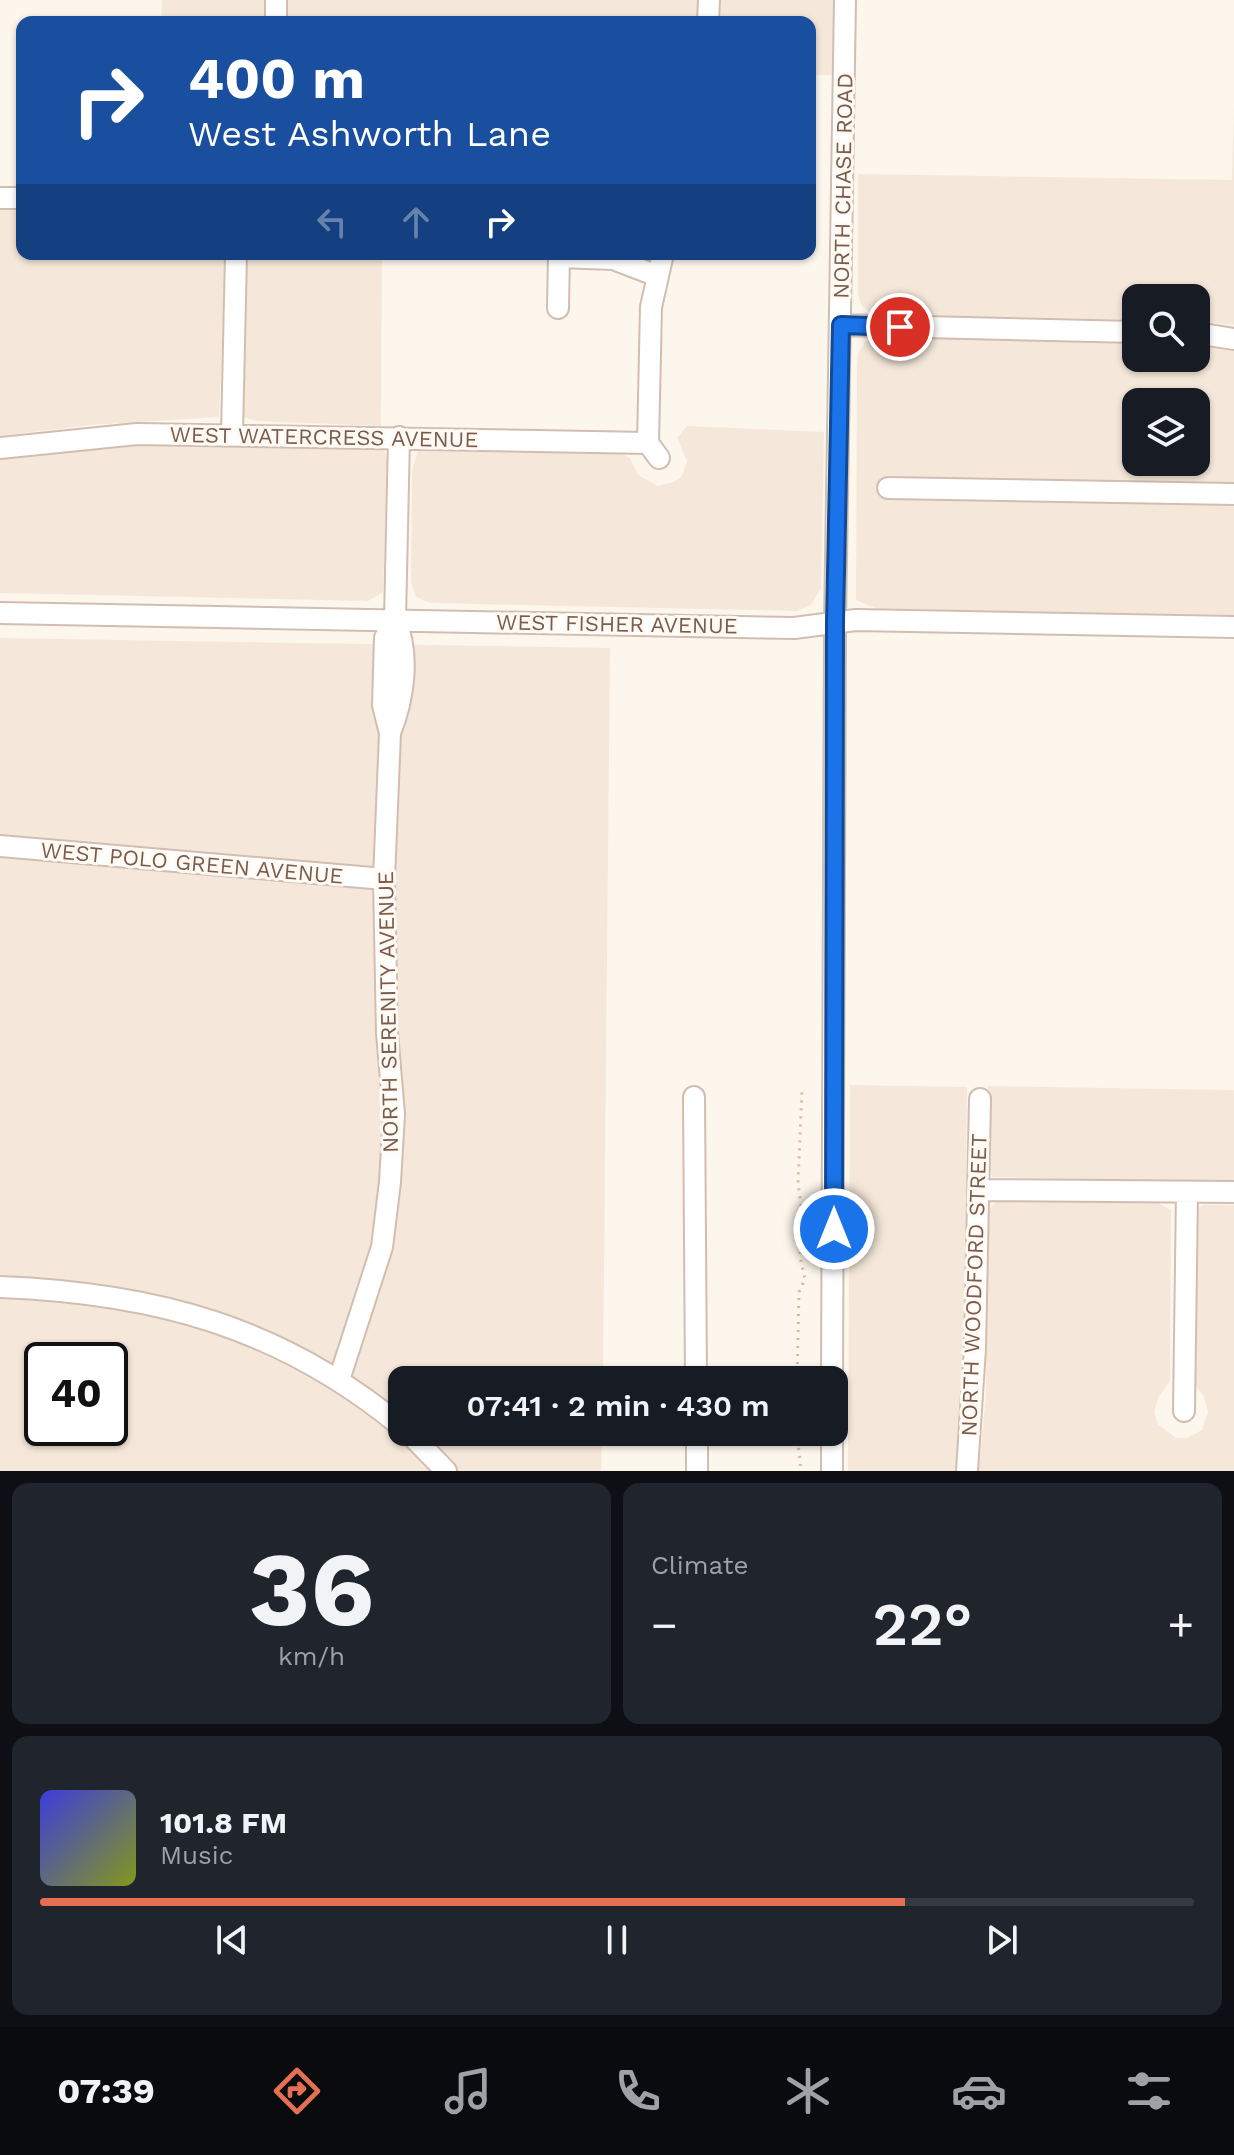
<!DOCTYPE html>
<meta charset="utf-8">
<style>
:root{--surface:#171b24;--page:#20242c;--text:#f1f3f6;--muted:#9ea1a6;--line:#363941;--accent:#e76f51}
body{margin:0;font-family:"Work Sans",sans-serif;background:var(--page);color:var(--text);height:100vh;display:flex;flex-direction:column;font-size:30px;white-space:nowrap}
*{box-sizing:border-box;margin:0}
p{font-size:26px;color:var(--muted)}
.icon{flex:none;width:44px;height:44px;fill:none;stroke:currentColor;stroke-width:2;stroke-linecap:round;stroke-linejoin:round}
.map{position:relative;height:1471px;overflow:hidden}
.details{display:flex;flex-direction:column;gap:12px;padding:12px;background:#0d0f14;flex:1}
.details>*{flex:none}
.top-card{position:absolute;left:16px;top:16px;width:800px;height:244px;border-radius:16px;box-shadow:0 2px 6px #0004;background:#1a4fa0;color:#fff;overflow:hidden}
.controls{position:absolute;left:1122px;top:284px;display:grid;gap:16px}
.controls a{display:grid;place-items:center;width:88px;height:88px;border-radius:16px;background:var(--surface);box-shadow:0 2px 6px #0004;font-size:40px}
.speed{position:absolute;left:24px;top:1342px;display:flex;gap:16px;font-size:40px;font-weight:700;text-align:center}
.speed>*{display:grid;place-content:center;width:104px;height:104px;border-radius:50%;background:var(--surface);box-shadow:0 2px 6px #0004;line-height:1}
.speed .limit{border:4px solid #111;border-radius:12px;background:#fff;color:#111}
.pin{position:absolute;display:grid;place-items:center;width:68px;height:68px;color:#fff;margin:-34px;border:4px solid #fff;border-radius:50%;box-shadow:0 2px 8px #0007}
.me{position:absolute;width:88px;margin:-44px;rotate:0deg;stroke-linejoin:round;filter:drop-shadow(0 0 6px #0008)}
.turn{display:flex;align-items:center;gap:28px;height:168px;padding:0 40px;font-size:36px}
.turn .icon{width:104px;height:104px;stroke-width:2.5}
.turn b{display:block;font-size:56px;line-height:68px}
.lanes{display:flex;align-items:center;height:76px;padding:0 40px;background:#0003;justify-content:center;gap:40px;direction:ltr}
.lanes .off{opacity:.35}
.big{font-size:60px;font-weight:600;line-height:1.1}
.details .card{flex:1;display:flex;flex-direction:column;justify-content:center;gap:12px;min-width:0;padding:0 28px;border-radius:16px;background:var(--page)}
.details .dial{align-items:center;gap:0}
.dial b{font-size:104px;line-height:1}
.song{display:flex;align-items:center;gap:24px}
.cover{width:96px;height:96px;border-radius:12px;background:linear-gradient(135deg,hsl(240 70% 55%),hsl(70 70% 35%))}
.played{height:8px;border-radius:4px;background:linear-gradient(90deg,var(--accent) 75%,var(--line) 75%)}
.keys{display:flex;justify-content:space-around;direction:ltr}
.heat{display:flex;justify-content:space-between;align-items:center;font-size:44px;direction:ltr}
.details .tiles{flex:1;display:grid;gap:12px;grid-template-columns:1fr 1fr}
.card:last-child{grid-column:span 2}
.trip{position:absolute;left:388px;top:1366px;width:460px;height:80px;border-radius:16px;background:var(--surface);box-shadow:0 2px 6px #0004;font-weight:600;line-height:80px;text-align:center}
.dock{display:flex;height:128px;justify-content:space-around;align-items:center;background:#090b0e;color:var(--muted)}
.dock .icon{width:56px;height:56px}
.dock .current{color:var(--accent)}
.dock b{font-size:36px;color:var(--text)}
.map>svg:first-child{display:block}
</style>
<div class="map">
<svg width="1234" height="1471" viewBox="0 0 1234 1471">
<rect width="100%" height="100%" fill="#fdf6ec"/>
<path fill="#f5e8da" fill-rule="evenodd" d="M162,0H265V22H161Z
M287,0H836V75H810V22H287Z
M1234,103V325L1196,321V298H1136V320L889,315L872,314L862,306L858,295V174L1232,180Z
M0,203L22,204V254H226L219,417L91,425L0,436Z
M245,254H382L381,426L256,421L243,417Z
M876,336L1136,341V358H1196V342L1234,345V615L877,609L856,600L857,366L858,353L865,342ZM1136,402H1196V462H1136Z
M687,426L824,432L821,588L811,605L797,611L431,603L416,597L411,582L412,470L418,451L621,453L630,458L638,475L658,486L674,482L682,476L687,461L677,438Z
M129,442L383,449L388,460L383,592L368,601L0,593V457Z
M0,638L610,648L603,1380H402V1432H602L601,1471H0ZM42,1360H110V1428H42Z
M850,1085L967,1087L964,1402L957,1471H848Z
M988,1086L1234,1090V1183L993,1177L988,1168Z
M998,1200L1158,1203L1171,1210L1170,1381L1158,1398L1154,1413L1158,1424L1176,1438H1187L1202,1430L1208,1412L1204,1397L1192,1380L1196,1210L1203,1205H1234V1471H979L986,1394L987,1212Z"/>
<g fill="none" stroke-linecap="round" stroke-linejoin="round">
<g stroke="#d1beb0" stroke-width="24">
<path id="minor" d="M276,22V0
M708,22L709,0
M0,198H22
M559,257L613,259L655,275
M558,308L559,254
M841,325L1136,332
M1196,333L1234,339
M232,434L236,254
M0,448L137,434L648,443
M659,458L648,443L651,307L663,254
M888,488L1234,494
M0,613L794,628L856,620L1234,627
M390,733C404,698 410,655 395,619L399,437
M0,846L384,879
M694,1097L696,1380
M979,1190L1234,1192
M0,1287C155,1293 281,1327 402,1427
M339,1380L382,1247L390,1182L394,1114L387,1033L384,879L390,733L383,705L385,638L395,619
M832,1380L835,622L845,0
M1184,1411L1187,1192
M408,1432L446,1471
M697,1432V1471
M832,1471V1432
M967,1471L975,1348L980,1099"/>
</g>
<path stroke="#d9b8a5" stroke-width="3" stroke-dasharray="2 6" stroke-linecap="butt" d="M797,1380L799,1292L805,1279L800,1257L803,1219L798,1183L802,1090
M797,1432L801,1471"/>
<use href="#minor" stroke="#fff" stroke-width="20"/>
</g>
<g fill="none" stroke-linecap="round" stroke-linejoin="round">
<g stroke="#114b97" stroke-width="20">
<path id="route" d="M834,1229L835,622L841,325L900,327"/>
</g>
<use href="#route" stroke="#1a73e8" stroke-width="14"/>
</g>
<g text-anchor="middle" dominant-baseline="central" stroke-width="6" stroke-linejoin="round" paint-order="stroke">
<g font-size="22" fill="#7a5c4d" stroke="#fffaf3">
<text transform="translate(843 186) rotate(-89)">NORTH CHASE ROAD</text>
<text transform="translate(324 437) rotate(1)">WEST WATERCRESS AVENUE</text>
<text transform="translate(617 624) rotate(1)">WEST FISHER AVENUE</text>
<text transform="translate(192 863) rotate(5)">WEST POLO GREEN AVENUE</text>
<text transform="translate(388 1012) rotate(-91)">NORTH SERENITY AVENUE</text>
<text transform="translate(974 1285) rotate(-88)">NORTH WOODFORD STREET</text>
</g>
</g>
</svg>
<div class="controls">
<a><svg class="icon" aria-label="search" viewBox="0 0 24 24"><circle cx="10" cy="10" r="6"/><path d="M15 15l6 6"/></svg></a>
<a><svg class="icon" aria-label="layers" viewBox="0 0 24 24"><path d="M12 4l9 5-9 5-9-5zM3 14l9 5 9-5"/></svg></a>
</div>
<div class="speed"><div class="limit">40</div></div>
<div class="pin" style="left:900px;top:327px;background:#d93025"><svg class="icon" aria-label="arrive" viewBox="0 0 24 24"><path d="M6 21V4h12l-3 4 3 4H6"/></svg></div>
<svg class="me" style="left:834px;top:1229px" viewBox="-20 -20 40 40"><circle r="17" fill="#1a73e8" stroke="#fff" stroke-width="3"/><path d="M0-11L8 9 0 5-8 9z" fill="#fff"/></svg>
<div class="trip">07:41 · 2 min · 430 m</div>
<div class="top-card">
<div class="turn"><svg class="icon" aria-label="right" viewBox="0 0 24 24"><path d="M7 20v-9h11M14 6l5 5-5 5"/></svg><div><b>400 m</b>West Ashworth Lane</div></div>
<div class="lanes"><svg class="icon off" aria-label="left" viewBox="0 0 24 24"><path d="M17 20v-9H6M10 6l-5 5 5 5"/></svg><svg class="icon off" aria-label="ahead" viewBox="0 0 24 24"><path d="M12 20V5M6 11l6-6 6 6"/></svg><svg class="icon" aria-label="right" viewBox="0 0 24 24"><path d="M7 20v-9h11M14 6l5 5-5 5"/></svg></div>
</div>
</div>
<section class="details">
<div class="tiles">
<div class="card dial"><b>36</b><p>km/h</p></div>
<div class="card"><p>Climate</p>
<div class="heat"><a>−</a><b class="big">22°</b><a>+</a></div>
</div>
<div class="card">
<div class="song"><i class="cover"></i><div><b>101.8 FM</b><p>Music</p></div></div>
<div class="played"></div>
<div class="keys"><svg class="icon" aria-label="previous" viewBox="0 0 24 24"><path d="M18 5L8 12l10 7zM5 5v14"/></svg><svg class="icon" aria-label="pause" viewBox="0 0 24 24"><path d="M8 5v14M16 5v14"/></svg><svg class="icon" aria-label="next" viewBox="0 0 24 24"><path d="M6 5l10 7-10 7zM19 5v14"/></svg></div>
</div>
</div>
</section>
<nav class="dock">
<b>07:39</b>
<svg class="icon current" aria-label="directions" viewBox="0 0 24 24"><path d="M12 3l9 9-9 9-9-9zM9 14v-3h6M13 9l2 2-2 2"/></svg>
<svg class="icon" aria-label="music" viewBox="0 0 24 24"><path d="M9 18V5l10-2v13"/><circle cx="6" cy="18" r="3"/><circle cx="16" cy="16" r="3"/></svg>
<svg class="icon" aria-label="phone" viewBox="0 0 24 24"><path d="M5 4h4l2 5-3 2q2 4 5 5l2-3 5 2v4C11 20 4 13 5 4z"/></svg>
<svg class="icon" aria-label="climate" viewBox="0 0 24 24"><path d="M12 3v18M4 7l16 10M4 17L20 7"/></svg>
<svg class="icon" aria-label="car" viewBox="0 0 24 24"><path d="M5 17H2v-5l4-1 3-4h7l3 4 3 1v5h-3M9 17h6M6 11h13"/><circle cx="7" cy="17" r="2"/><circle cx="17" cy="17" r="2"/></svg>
<svg class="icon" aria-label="filters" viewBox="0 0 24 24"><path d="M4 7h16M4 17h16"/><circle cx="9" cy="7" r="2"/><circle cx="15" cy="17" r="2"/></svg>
</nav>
